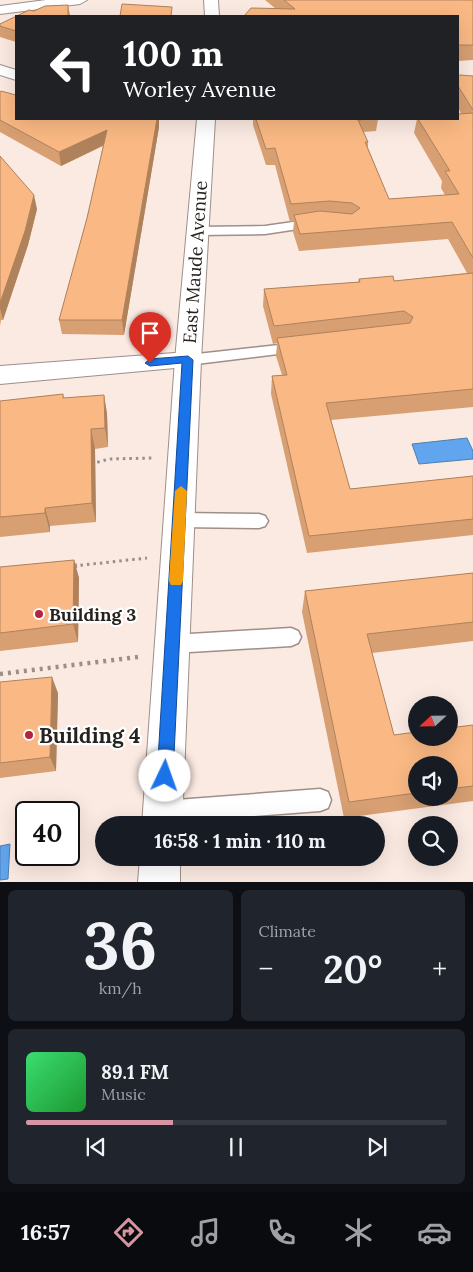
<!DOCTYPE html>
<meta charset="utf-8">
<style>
:root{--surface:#171b24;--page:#20242c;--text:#f1f3f6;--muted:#9ea1a6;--line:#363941;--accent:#d695a3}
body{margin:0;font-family:Lora,serif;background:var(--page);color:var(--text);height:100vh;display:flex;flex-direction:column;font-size:19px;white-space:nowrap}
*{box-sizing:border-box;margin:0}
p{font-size:16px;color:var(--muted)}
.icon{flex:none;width:28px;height:28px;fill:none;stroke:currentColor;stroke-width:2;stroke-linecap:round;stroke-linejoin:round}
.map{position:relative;height:882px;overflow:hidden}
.details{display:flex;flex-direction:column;gap:8px;padding:8px;background:#0d0f14;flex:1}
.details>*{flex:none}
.hud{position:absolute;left:15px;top:15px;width:444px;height:105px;border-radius:0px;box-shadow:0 5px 20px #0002;background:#202124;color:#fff;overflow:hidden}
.needle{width:32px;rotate:248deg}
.buttons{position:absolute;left:408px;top:696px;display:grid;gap:10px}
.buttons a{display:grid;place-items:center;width:50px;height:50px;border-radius:50%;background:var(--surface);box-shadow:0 5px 20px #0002;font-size:25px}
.speed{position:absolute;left:15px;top:801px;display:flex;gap:10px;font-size:25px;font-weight:700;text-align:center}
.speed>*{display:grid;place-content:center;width:65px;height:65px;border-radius:50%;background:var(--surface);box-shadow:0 5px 20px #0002;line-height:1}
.speed .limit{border:2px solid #111;border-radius:8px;background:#fff;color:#111}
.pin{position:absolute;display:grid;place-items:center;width:42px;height:42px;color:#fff;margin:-51px -21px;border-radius:50% 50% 50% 0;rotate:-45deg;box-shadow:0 0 5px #0007}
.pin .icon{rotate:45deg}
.me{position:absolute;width:55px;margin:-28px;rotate:3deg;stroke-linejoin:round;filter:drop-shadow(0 0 4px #0008)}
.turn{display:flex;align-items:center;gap:18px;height:105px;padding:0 25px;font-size:22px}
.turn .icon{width:65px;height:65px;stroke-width:2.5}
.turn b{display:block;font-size:35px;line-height:42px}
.big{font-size:38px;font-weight:800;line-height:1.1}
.details .widget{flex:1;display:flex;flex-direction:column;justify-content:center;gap:8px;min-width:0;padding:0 18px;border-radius:8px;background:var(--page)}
.details .dial{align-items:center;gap:0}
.dial b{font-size:65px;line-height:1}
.song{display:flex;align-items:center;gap:15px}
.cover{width:60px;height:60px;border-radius:8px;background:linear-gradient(135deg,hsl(140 70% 55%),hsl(130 70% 35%))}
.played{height:5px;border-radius:2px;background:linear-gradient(90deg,var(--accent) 35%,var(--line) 35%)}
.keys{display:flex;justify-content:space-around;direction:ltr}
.heat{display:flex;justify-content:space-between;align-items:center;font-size:28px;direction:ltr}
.details .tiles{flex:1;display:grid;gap:8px;grid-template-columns:1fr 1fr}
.widget:last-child{grid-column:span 2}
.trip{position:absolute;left:95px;top:816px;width:290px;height:50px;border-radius:25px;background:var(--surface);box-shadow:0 5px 20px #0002;font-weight:800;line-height:50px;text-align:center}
.tab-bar{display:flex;height:80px;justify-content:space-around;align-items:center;background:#090b0e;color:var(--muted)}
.tab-bar .icon{width:35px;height:35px}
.tab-bar .active{color:var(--accent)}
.tab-bar b{font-size:22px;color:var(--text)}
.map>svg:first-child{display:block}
</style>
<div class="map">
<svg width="473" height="882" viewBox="0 0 473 882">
<rect width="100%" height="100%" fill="#fbeae2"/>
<path fill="#60a5ed" stroke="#4f7eaf" d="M467,438L473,451V459L419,464L412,444Z
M10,844L8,879L0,880V846Z"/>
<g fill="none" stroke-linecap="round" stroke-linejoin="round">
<g stroke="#9f8f88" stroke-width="3">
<path id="lane" d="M314,219L320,223L318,226L265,234L197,235L191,231L197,227L265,226Z
M297,343L302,345L304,348L302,351L188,365L181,360L188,355Z
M180,513L259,514L265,516L268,521L265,526L259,528L180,527L174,525L171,520L174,515Z
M291,628L298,631L301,637L298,643L291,646L173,653L166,650L163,644L166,638L173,635Z
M320,789L328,792L331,800L328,808L320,811L163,823L155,820L152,812L155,804L163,801Z"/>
</g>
<g stroke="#9f8f88" stroke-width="2">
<path id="street" d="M188,352L197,354L201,360L197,366L0,384V366Z"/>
</g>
<g stroke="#9f8f88" stroke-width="2">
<path id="secondary" d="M46,0H87L80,4L0,14V6Z
M204,0H218L219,16H205Z
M0,65L16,70V80L0,75Z
M197,119H215L201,360L182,825H142L175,360Z
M140,858H180V882H138Z"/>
</g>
<path stroke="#9a8e88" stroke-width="3" stroke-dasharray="2.5 4" stroke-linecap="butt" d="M91,464L109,459L152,458
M74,566L147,558"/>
<path stroke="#9a8e88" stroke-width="4.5" stroke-dasharray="3 5" stroke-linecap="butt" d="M74,566L81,565
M0,674L138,657"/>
<use href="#lane" fill="#fff" fill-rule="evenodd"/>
<use href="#street" fill="#fff" fill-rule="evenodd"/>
<use href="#secondary" fill="#fff" fill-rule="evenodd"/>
</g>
<path fill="#d79f72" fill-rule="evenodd" d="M265,0H473V60L458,61V16L276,9Z
M68,5L70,15L73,16H16V42L0,37V24L29,10L34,11L45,6Z
M458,76H473V407L331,420L350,489L473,476V535L307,553L271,394L272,376L282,375L276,356L277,343L273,344L263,306L264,289L358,282L359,279L394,281L467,273L448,239L299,251L293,232L294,221L290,222L275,165H266L253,125V119H378L376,131L363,132L368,142V148L389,199L445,195L441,188L442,181L414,133L417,119L461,114L458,107Z
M0,92L16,119H159V127L124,335L62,334L59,320L87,218L103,146L61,166L0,132Z
M0,156L37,209L28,245L3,320H1L0,326Z
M63,394L64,398L104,395L107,414L108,447L95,449L96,522L50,526V532L0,537V401Z
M74,560L79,578L78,642L0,651V567Z
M473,573V641L372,653L394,735L473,725V801L344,818L302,612L305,591ZM416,765H449V798H416Z
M0,682L58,693L56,771L0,778Z"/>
<path fill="#af825c" d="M157,119H159V127L124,335L122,320Z
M107,130L108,143L61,166L59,152Z
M34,195L37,209L28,245L3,320L0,308V303Z
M104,395L107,414L108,447L105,428Z
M91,429L95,449L96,522L92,503Z
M45,508L50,526V532L45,513Z
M74,560L79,578L78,642L73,624Z
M52,677L58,693L56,771L50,757Z"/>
<path fill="#fab984" stroke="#af825c" d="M284,0H473V45H458V16H244L251,8L295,9Z
M122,4L172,7L171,16H120Z
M68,5V15L73,16H16V31L0,26V24L29,10L34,11L45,6Z
M460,75L473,76V110L458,86V76Z
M1,91L16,95V119H157L122,320H59L87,218L107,130L59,152L0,120V92Z
M473,113V258L452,222L300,234L294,215L320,211L352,214L360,208L352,203L330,201L291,204L275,148L266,149L256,119H360L361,120H358L368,142H365L389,199L459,194L445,171H450L418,119H458V114Z
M0,156L34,195L25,231L0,303Z
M473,273V389L326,403L350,489L473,476V519L309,536L272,376L287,375L277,338L410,323L413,317L404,311L274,326L264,289L360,282L359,279L393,276L394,281Z
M63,394V398L104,395L105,428L91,429L92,503L45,508V513L0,517V401Z
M74,560L73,624L0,633V567Z
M473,573V622L367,634L394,735L416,732V738H449V728L473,725V786L449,789V765H416V793L349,802L305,591Z
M52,677L50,757L0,763V682Z"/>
<path fill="#1a73e8" stroke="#114b97" d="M188,356L193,360L173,776L171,782L165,784L160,782L157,776L182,363L150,366L145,363L150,359Z"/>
<path fill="#f59e0b" d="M181,486L187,491L183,581L181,585H171L169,581L175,491Z"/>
<g fill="#b5233e" stroke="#fff" stroke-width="2">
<circle cx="39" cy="614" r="5"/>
<circle cx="29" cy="735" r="5"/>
</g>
<g text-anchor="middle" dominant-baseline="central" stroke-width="4.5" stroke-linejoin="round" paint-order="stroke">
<g font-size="18" fill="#28221f" stroke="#fff">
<text transform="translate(195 262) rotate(-86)">East Maude Avenue</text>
</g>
<g font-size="18" font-weight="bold" fill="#28221f" stroke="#fff" text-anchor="start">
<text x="49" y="614">Building 3</text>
</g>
<g font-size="21" font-weight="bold" fill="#28221f" stroke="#fff" text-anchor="start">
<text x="39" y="735">Building 4</text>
</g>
</g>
</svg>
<div class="buttons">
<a><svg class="needle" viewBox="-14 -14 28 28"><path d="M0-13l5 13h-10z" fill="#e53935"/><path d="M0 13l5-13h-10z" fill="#9ea1a6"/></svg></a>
<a><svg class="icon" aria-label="sound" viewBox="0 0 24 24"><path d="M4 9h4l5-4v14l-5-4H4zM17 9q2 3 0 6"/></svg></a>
<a><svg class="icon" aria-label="search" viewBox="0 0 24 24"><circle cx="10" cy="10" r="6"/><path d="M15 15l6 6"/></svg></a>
</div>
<div class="speed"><div class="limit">40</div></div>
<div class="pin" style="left:150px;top:363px;background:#d93025"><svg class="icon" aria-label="arrive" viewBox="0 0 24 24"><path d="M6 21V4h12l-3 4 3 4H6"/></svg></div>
<svg class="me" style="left:165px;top:776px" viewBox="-20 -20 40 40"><circle r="19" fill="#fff"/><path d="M0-13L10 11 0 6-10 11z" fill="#1a73e8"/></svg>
<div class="trip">16:58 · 1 min · 110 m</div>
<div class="hud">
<div class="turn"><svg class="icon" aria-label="left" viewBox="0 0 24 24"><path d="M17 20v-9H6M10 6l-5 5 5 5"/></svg><div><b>100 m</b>Worley Avenue</div></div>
</div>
</div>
<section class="details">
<div class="tiles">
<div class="widget dial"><b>36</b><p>km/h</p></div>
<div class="widget"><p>Climate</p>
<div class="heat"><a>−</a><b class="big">20°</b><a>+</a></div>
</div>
<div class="widget">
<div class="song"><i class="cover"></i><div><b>89.1 FM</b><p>Music</p></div></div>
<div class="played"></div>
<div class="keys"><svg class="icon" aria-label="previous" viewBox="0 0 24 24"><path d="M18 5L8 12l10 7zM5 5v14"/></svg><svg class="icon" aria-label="pause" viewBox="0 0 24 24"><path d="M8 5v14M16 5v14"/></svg><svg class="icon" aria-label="next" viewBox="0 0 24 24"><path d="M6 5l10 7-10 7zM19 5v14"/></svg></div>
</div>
</div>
</section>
<nav class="tab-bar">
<b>16:57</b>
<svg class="icon active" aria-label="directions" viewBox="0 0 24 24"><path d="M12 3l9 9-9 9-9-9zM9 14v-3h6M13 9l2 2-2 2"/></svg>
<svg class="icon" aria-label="music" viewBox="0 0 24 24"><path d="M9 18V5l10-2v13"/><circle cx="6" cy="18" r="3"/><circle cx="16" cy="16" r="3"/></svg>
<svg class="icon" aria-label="phone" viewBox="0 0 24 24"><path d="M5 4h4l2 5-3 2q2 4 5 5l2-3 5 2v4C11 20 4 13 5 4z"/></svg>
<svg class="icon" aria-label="climate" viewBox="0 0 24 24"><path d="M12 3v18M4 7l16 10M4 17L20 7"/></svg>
<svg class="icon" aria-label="car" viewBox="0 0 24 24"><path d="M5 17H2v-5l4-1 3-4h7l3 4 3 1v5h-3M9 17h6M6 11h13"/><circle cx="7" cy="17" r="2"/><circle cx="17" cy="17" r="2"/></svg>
</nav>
